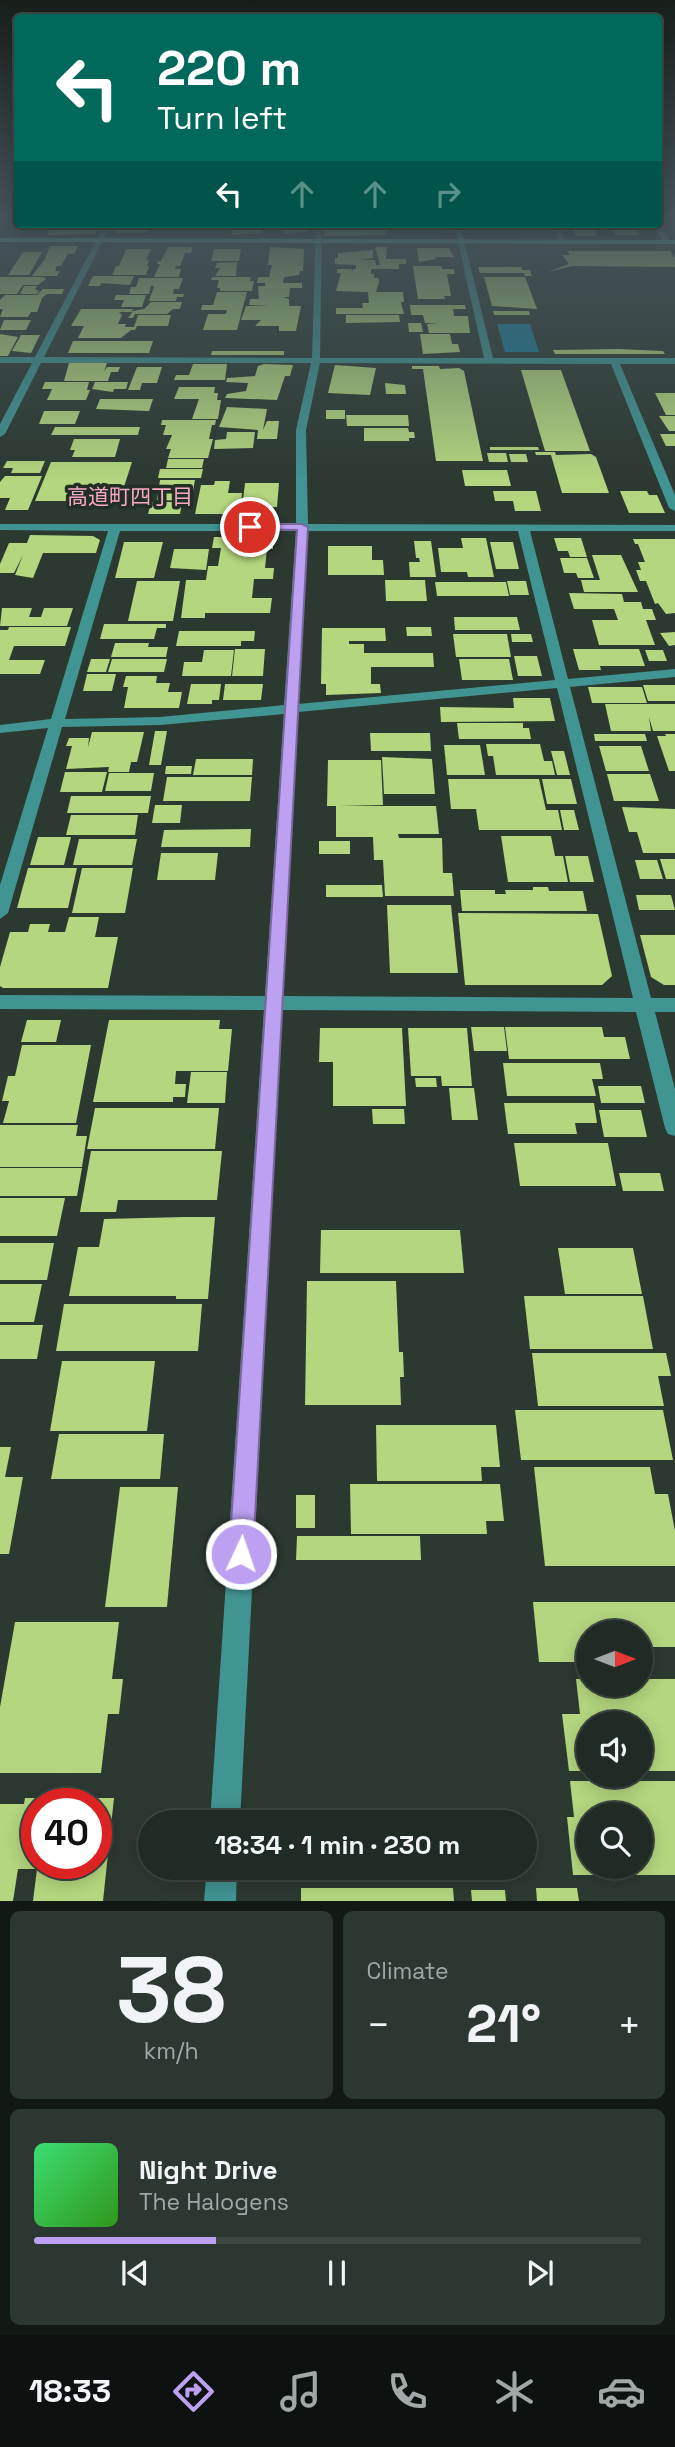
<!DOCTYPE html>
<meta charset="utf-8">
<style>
:root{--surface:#212b25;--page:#2d3732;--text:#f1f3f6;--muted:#a2a7a7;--line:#3e4742;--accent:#bca0f2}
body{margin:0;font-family:"Space Grotesk","Noto Sans JP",sans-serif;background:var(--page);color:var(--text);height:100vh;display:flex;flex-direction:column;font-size:26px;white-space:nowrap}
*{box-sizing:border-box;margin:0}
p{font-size:23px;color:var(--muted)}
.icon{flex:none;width:38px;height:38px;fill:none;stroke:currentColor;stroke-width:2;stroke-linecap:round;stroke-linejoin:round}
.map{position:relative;height:1901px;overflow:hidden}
.side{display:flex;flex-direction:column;gap:10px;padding:10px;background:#121814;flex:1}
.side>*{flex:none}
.hud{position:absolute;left:14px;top:14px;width:648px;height:214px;border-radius:7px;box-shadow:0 4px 18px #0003,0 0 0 2px var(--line);background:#00695c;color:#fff;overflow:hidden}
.needle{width:46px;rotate:90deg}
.controls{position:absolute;left:576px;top:1620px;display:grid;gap:14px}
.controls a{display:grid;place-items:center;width:77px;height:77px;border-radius:50%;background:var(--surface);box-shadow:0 4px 18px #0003,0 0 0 2px var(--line);font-size:35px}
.speed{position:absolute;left:21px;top:1788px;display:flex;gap:14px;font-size:35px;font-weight:700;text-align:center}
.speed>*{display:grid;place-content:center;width:91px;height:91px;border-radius:50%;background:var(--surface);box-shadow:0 4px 18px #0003,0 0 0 2px var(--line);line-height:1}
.speed .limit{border:10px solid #d22;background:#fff;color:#111}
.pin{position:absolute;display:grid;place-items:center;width:60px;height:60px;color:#fff;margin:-30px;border:4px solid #fff;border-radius:50%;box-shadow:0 2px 7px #0007}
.me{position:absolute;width:77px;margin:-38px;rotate:3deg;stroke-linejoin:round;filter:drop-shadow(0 0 5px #0008)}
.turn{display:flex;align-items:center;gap:24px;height:147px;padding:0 28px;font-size:32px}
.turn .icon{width:91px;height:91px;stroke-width:2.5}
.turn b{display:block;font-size:49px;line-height:60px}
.lanes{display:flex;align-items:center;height:66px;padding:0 28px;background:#0003;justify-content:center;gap:35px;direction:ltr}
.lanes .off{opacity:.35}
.big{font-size:52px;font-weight:700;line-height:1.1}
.side .widget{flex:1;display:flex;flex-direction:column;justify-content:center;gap:10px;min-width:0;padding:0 24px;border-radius:10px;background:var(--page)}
.side .dial{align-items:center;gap:0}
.dial b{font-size:91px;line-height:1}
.song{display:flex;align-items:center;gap:21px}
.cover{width:84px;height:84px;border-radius:10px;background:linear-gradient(135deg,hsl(140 70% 55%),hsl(110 70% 35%))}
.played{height:7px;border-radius:4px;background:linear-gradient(90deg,var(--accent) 30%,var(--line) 30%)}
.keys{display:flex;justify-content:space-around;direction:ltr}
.heat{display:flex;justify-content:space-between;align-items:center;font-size:38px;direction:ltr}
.side .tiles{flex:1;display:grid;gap:10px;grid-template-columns:1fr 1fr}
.widget:last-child{grid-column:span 2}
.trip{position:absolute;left:138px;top:1810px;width:399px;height:70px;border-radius:35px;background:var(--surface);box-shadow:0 4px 18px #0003,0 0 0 2px var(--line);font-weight:700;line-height:70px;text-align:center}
.tabs{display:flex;height:112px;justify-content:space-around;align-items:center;background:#0d110f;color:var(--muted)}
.tabs .icon{width:49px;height:49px}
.tabs .on{color:var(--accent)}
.tabs b{font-size:32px;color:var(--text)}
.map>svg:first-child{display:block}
</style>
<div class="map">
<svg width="675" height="1901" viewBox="0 0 675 1901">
<rect width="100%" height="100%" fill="#2c3931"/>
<path fill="#1b7e9c" d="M497,324H530L539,352H505Z"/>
<path fill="#b3d67e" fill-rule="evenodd" d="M53,224H100L95,234L47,235Z
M119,224L135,225H151L146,233H115Z
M234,224H257L256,227H263L262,233L231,235Z
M377,224L385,225L386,235L324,236V227L327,225Z
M388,224H449L450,228L388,230Z
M571,224H603L605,228H593L597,236H576Z
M608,224H633L640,235H615Z
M282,228H307L306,232L284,234Z
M50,246H78L74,254H68L61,266H57L55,271H60L57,276H32L45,259Z
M168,247H193L191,253H185L180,266H176L175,269H181L179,277H154L160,264H157L158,261H161Z
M270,247L304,249L303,271H300L299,275L284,277L283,283H302V288H290L289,297H283L289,299V306H301L296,331H279V326H255L261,320H241L246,306H270L249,305L250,299H259L258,286H265V283H257L258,277H269L272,265H268Z
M375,247H387L386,259H406V264H399V269H371V274H374V278H378L379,282L376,292H403L404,302H401L404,314H336V308H363L362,303H369L368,292L336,291L341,273H337V269H352L353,274V269H356V265L335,264V258H338V253L373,250V258L361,260H375L376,265H380Z
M417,248H449L454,257H435L436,259L419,262Z
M126,249H151L146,260H149L147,266H149L146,275H112L116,266H119Z
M214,249H241L239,261H211Z
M567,251H670L675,258V267L572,266L548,272L569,264L562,255H570Z
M23,252H42L29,275H8Z
M237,262L236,276H215L220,268H215L217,263Z
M413,266H441L442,269H454L455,274H447L451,296H444L445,299H418Z
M478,267H521L522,270H530L532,276H525L524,273H480Z
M93,276H134L130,285L101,283L100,286H88Z
M0,277H43L46,279L38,285H23L17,294H0Z
M212,277H251L250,281H254L252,291H220V288H217L219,280H211Z
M484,277H525L537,309L492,306Z
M139,278H183L179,289H174L173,294H184L183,297H177L176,301H149L154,286H151L149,294H129L131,287H136Z
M24,286H37L35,289L39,291L37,294H20Z
M43,289H64L62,294H47L42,298L37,312H31L28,317H0L3,309H0V300L5,295H37Z
M217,292H247L237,330H203L208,314H226L227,310H201L202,305H213Z
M116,295H146L142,307H121L124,300H114Z
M151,302H182L180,309H173L167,314H135L133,318H128L133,311L144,309Z
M410,305H465L466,309H453L454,316H468L470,333H429L427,324L438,323H425L423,315H411Z
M81,309H133L132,312H119L122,315L118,324H126L125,327H134L138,315H171L168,326H137L135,330H131L121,338H78L84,326H71Z
M493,311H529L530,315H494Z
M346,315H399L400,322L346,323Z
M4,320H31L26,330H0Z
M408,323H421L423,332H409Z
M0,334L18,337L8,356H0Z
M420,334H450L452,344H458L460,352L423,354Z
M21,335H40L31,353L12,351Z
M73,341H153L149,353H68Z
M619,349L663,351L665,354H555L553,350Z
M212,351H284V355H211Z
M69,363H107L104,372L107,367H120L118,372H111L108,381H64Z
M193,364H227L225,380H174L176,375H189Z
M264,364L293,365L290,376H285L277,400L225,398L227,394L246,391L248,383L226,382L227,378L255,376L258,366Z
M335,365L376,368L370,395L328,393Z
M412,366H439L440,369L459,368L464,371L483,461H436L423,369H412Z
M137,367H162L157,383H142L140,390H128Z
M521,370H561L590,451H545Z
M45,382H89L87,390H90L86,400H47L52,389H42Z
M95,382H128L126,389H114L113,392L92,389Z
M385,383L405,385L406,394H386Z
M179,387H215L214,393H218L217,400H221L218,419H192L199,399H174Z
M655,393H675V415H666Z
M100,399H153L149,411L96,409Z
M227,407L267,409L263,430L267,421H279L277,439H257L258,430L219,427Z
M326,410H345V419H326Z
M44,411H80L75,424H39Z
M346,415H408L409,426H347Z
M659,416H675V431H669Z
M162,420H216L215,425H212L209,439H213L208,458H168L171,449H166L172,435H163L166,425H161Z
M55,427H140L138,435H51Z
M364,428H408L409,432H414L415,438H409V441H364Z
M227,432H255L253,448L214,449L215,440L226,439Z
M660,434H675V446H666Z
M74,439H120L115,457H72L75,450H70Z
M490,447H538L539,450H490Z
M535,452H555L556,455L591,454L596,457L609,493H562L551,455H536Z
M487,453H506L508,462H489Z
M509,454H526L528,462H511Z
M168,459H204L202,468H166Z
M7,461H45L40,473H11L13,468H3Z
M51,462H132L122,493H117L115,501H35Z
M160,469H203L201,478H158Z
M462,470H507L511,486H465Z
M5,476H42L28,510H5L10,498H0V482Z
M160,480H195L191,501L157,500Z
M215,481H230L228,493H242L240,514H195L201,485H214Z
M245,483H279L277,507L242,509Z
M493,491H536L541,511H515L513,501H495Z
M620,491H647L649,495H657L665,513H629Z
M151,502H182L180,514H148Z
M30,535L93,536L100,540L96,553H43L33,578L15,575L23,555L14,573H0V564L9,543H27Z
M214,537H232L231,549L234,537H262L273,543V549H267L265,568H274L273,579H254L252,598H272L270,613H205V618H181L186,580H206L208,566H218L221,548H212Z
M461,538H486L494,577H468L467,572H441L438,548H463Z
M554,538H581L587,557H570L568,551H558Z
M633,539H675V613L666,614L658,603L655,604L646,581H640L636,570H641L638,562H645L638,544H635Z
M414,541H431L436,577H410L409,562H420L419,558H416Z
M124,542H163L154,578H115Z
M490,542H513L519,569H496Z
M328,546H372V560H383L384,575H328Z
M174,549H209L206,570L170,568Z
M592,555H621L638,592H584L581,580H600Z
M560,558H587L594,578H578L576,573H564Z
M385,580H425L427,601H386Z
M137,581H180L173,621H128Z
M507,581H526L529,595H510Z
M435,582H506L509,596H437Z
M569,593L622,594L624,602H641L643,609H652L656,620H646L655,645H599L592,620H618L614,609H574Z
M2,608H32L29,617H41L44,608H73L67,626H0Z
M454,617H517L520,630H455Z
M104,624H166V628H157L154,639H100Z
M9,627H71L65,646H14L9,660H45L40,674H0V630H8Z
M406,627H431L432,636H407Z
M322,628H385L386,641H349V644H364V653H433L434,667H371V684H380L381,693L326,695V684H321Z
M179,631H255L254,641H241V646H176Z
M675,632V645L669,646L660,633Z
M453,634H507L511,657H456Z
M511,634H531L533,642H512Z
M115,643H149L148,647H168L166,657H111Z
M235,649H265L263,676H232Z
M573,649H639L645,666H600L601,670H579Z
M204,650H234L231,676H182L184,662H202Z
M645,650H663L667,661H649Z
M514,656H537L542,676H518Z
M91,659H110L106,672H87Z
M112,659H167L164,672H108Z
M459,659H509L513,680H462Z
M87,674H116L112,691H83Z
M126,676H157L156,683H170L168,692H182L179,708H124L128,687H123Z
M191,684H221L219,700H212V704H187Z
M225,684H263L261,700H223Z
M643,685H675V701H648Z
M588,687H642L647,703H592Z
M513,698H550L555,721L441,722L440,707L514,708Z
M605,704H675V731H653L649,717L651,731H611Z
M457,723H523V728H529L531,739H459Z
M155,731H167L161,765H149Z
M92,732H144L137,762H131L129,772H108L109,767L66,769L72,746H66L69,738H89L88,747Z
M370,733H430L431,751H371Z
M594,734H645L647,741H595Z
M665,734H675V771H669L657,736H666Z
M486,744H540L544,761H552L555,775H496L493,756H488Z
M444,745H480L485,775H447Z
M599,746H641L649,771H606Z
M551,751H564L570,775H557Z
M382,757L432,759L435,794H384Z
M196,759H253L252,775H193Z
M328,760H381L383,805L339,806H436L439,834H398L399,838H442L443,873H452L454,896H385L383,860H374L373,837H336V806H327Z
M166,766H192L191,774H165Z
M65,772H107L102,792H60Z
M109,773H154L151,791H105Z
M607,774H650L659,801H614Z
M167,777H252L250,801H163Z
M448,779H539L546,810H558L562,830H479L476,809H451Z
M542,779H571L577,804H547Z
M71,796H151L148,813H67Z
M155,805H182L180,823H152Z
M622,807L675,809V853H643L637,832H629Z
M560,810H574L579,830H564Z
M71,815H138L135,835H66Z
M251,829L250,847H161L164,830Z
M501,836H551L555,856H563L568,882H508Z
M38,837H71L64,865H30Z
M79,839H137L132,865H73Z
M319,841H350V854H319Z
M161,853H218L215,880H157Z
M565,856H588L594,882H570Z
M660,859H675V879H666Z
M635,860H657L663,879H640Z
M28,868H77L68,908H17Z
M82,868H133L125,913H72Z
M326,885H382L383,897H326Z
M533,887H548L549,891H583L587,911H462L460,890H495V894H506L505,890H533Z
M636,895H671L675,910H639Z
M387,905H451L458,973H390Z
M458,913L598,914L612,976L602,985H465Z
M69,917H99L95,937H118L108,988H3L0,986V967L10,932H28L30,924H50L48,932H65Z
M640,935H675V985H664L651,977Z
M27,1020H61L56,1042H21Z
M109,1020H220L219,1029H232L228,1071H176L175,1084H186L185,1097H173V1102H93Z
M471,1027H504L507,1051H474Z
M505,1027H602L604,1037H625L630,1059H509Z
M320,1028H402L406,1106H333V1062H319Z
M408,1028H467L472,1086H442L441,1076H411Z
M22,1045H91L76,1123H3L9,1101H2L8,1076H15Z
M503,1063H600L603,1079H592L596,1096H507Z
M191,1072H227L225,1103H187Z
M415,1078H436L437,1087H416Z
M598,1086H641L645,1103H601Z
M449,1088H474L478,1120H452Z
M504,1103H594L597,1123H575L577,1134H508Z
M95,1108H219L215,1149H87Z
M372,1109H404L405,1124H373Z
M599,1110H641L647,1137H604Z
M0,1125H78L76,1136H87L82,1167H0Z
M514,1143H608L616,1186H520Z
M91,1151H222L217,1200H118L116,1212H80Z
M0,1168H82L77,1196H0Z
M619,1173H660L664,1191H623Z
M0,1198H65L57,1236H0Z
M184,1217H215L208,1299H176V1296H69L78,1247H99L104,1219Z
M321,1230H460L464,1273H320Z
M0,1243H54L47,1280H0Z
M558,1248H633L642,1294H565Z
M307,1281H396L399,1352H403L404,1377H400L401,1405H305Z
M0,1284H42L34,1322H0Z
M524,1296H643L653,1349H530Z
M64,1304H202L198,1351H56Z
M0,1325H43L37,1359H0Z
M532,1353H666L671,1376H658L664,1406H538Z
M62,1361H155L147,1431H50Z
M515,1410H663L673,1460H521Z
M376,1425H496L500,1467H481L482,1481H377Z
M59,1434H164L160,1479H51Z
M0,1447H11L5,1477H23L9,1554H0Z
M534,1467H650L655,1494H668L675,1531V1566H545Z
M350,1484H500L504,1521H486L487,1534H351Z
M120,1487H178L167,1607H105Z
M296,1495H315V1528H296Z
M297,1536H420L421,1560H296Z
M533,1602H675V1647H644L640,1633H588V1662H539Z
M15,1622H119L112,1679H123L119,1714H108L101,1773H0V1707Z
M576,1679H588V1685H640V1679H675V1771H640V1724H588V1771H569L562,1714H580Z
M570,1781H675V1875H573L567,1817H574ZM588,1815H640V1867H588Z
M25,1798H114L103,1901H33L37,1869H18L13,1901H0V1804H24ZM37,1804H96V1864H37Z
M301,1888H453L454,1901H301Z
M536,1888H577L579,1901H537Z
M471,1890H505L506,1901H472Z"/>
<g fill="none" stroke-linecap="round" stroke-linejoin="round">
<path fill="#409491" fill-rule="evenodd" d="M658,223L671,242L670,244H664L652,224Z
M105,224H111L44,357L312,358L316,224H322L320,358H484L454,224H460L493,358H675V364H620L675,495V511L669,508L611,364L320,363L306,430L308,524L675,525V531H530L568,679L675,669V677L570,687L651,998H675V1012H655L675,1089V1136L668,1134L665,1128L636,1012L282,1010L240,1822H210L264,1010L0,1009V995L265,996L284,714L160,725L62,727L8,913L0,919V885L48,728L0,733V725L51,719L108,531L0,530V524H296V430L311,363H41L5,434L0,437V424L32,363H0V357H35ZM120,531H296L284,705L160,717L65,719ZM307,531H518L555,680L298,704ZM557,688L633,998L283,996L298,712Z
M552,224H558L566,243H560Z
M207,1867H237L236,1901H204Z"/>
<path fill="#5dede7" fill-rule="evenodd" d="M0,238L675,240V244L0,242Z"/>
</g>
<linearGradient id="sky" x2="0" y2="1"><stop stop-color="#181f1b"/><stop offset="0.45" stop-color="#45545a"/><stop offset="1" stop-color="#45545a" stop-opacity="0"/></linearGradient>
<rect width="675" height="481" fill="url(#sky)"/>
<path fill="#bca0f2" stroke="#7a689d" stroke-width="2" d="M250,524H302L308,527L253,1554L250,1562L241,1566L233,1562L229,1554L297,530L247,529V525Z"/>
<g text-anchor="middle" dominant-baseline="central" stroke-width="7" stroke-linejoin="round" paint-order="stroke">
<g font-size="21" fill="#f9a9c6" stroke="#222f27">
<text x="130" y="496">高道町四丁目</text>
</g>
</g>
</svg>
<div class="controls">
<a><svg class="needle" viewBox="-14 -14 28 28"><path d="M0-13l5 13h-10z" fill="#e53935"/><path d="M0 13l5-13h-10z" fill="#a2a7a7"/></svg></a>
<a><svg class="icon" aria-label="sound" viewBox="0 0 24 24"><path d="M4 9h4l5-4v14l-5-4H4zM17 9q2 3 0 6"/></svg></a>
<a><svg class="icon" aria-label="search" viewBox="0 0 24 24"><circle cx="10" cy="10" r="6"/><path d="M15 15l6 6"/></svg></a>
</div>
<div class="speed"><div class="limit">40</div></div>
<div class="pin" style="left:250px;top:527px;background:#d93025"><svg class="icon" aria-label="arrive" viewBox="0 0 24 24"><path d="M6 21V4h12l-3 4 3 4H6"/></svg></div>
<svg class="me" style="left:241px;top:1554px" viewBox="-20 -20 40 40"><circle r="17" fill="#bca0f2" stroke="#fff" stroke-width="3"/><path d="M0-11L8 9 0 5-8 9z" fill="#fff"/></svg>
<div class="trip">18:34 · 1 min · 230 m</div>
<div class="hud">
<div class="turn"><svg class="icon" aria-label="left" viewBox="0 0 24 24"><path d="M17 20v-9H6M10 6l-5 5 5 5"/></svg><div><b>220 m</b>Turn left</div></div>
<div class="lanes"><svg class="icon" aria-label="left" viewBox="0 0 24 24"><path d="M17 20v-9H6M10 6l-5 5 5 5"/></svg><svg class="icon off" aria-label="ahead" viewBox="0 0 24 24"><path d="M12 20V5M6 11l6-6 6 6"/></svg><svg class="icon off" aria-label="ahead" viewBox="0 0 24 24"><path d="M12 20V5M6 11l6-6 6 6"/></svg><svg class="icon off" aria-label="right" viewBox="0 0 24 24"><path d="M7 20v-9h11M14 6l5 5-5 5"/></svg></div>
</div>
</div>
<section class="side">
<div class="tiles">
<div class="widget dial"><b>38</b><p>km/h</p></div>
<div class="widget"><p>Climate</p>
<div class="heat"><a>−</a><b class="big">21°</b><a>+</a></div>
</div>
<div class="widget">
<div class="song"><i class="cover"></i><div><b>Night Drive</b><p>The Halogens</p></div></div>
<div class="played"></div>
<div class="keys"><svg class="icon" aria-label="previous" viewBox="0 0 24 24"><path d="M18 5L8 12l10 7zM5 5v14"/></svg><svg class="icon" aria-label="pause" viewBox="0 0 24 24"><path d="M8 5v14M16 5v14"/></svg><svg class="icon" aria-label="next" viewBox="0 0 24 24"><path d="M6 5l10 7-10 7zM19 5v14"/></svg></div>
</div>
</div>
</section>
<nav class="tabs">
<b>18:33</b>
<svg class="icon on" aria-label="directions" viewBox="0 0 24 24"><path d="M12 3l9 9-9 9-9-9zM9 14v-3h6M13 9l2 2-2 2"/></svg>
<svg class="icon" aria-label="music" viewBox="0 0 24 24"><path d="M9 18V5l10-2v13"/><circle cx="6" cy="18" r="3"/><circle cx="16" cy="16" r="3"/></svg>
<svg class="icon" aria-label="phone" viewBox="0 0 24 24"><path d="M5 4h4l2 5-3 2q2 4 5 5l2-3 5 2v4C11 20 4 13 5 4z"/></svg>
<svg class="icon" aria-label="climate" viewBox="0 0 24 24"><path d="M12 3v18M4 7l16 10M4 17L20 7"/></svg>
<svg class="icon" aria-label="car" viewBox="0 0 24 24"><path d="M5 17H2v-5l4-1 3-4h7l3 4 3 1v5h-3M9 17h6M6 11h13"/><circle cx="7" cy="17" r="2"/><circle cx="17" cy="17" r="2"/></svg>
</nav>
